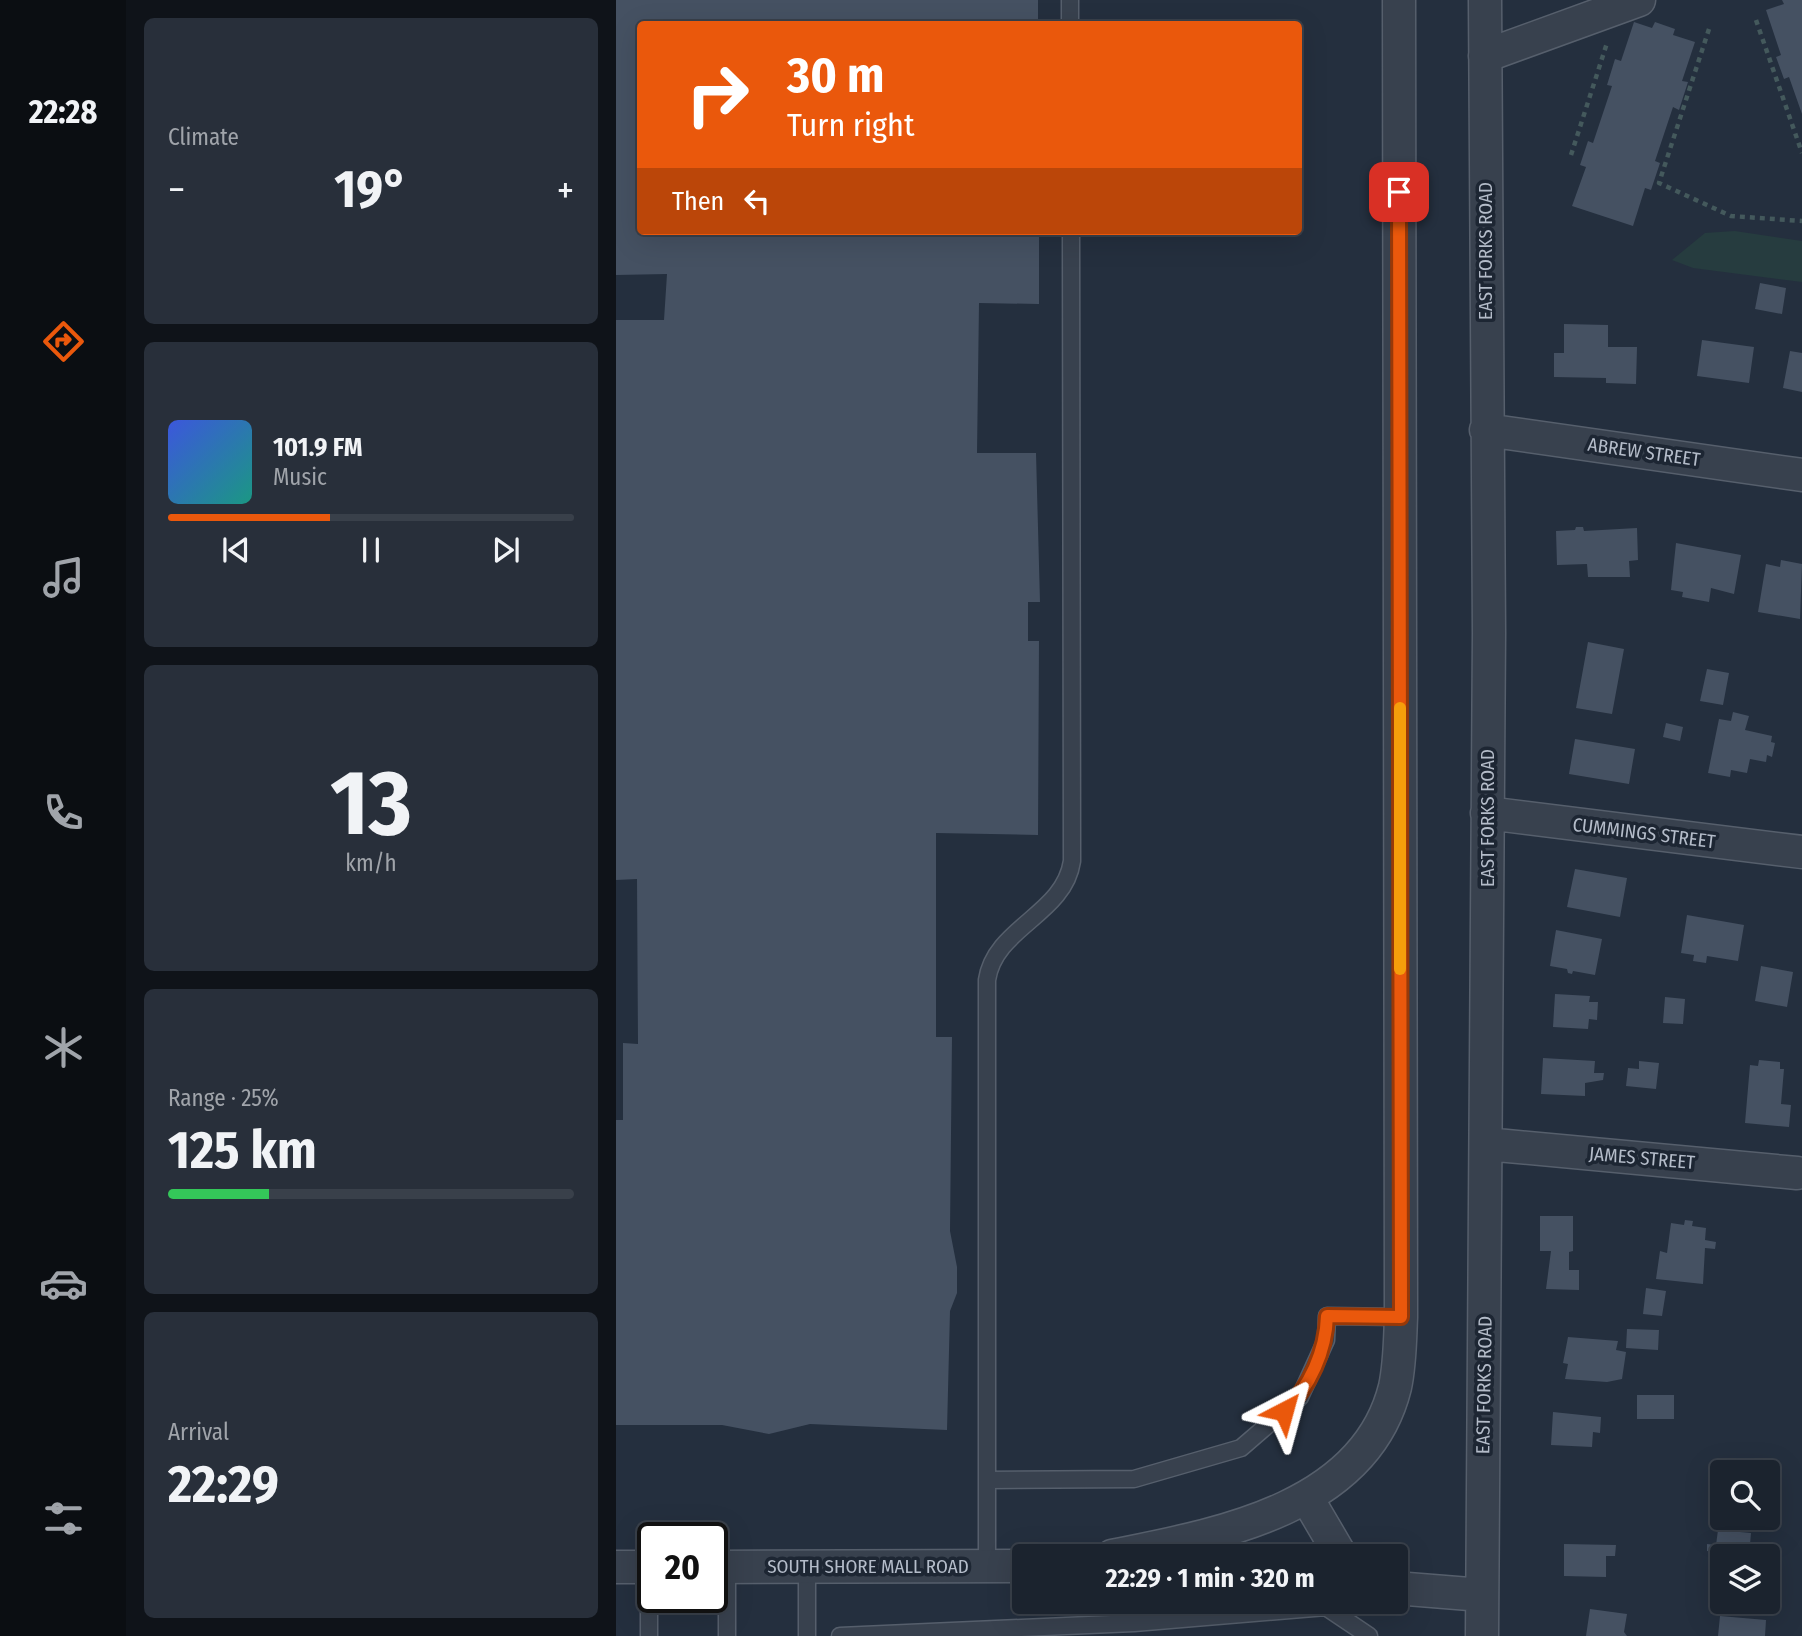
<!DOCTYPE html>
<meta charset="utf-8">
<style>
:root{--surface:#1b232e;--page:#282f3a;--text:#f1f3f6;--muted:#a0a4aa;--line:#39404a;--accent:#ea580c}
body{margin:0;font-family:"Fira Sans Condensed",sans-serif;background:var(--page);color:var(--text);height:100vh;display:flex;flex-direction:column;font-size:26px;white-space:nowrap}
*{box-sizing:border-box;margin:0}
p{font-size:23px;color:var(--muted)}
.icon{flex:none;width:38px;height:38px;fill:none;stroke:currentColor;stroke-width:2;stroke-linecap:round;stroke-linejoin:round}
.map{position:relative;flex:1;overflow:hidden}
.sheet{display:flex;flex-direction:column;gap:18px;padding:18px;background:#0f1319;width:490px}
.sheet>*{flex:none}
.top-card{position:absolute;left:21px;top:21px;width:665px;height:214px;border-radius:7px;box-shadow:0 7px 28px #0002,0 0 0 2px var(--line);background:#ea580c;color:#fff;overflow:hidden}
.buttons{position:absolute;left:1094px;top:1460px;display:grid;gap:14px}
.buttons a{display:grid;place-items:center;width:70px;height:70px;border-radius:7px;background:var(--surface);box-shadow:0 7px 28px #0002,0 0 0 2px var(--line);font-size:35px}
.speed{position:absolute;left:21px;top:1522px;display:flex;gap:14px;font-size:35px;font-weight:700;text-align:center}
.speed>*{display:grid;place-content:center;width:91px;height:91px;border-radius:50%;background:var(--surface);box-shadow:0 7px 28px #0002,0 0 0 2px var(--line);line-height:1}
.speed .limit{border:4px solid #111;border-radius:10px;background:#fff;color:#111}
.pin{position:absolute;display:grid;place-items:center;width:60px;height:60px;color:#fff;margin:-30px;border-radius:14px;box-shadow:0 4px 10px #0006}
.me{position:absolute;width:77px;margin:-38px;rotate:39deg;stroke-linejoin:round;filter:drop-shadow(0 0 5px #0008)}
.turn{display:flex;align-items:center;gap:24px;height:147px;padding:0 35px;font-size:32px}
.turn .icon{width:91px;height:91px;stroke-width:2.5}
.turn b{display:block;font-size:49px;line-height:60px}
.then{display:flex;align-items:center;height:66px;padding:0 35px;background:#0003;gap:14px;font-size:26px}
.big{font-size:52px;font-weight:700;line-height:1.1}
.sheet .tile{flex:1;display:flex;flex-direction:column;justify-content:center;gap:10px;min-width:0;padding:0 24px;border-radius:10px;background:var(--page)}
.sheet .dial{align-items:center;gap:0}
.dial b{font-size:91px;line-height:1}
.song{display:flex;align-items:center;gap:21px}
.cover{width:84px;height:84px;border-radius:10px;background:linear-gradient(135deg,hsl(230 70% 55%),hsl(170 70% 35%))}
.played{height:7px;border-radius:4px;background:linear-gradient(90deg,var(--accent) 40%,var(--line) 40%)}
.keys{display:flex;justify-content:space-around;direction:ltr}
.heat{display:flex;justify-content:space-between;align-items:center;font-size:38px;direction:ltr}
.charge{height:10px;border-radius:5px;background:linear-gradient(90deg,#34c759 25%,var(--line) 0)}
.trip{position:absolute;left:396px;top:1544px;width:396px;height:70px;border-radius:7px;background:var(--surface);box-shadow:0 7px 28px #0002,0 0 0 2px var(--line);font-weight:700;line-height:70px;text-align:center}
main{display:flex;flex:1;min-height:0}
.menu{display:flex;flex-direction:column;width:126px;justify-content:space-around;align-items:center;background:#0b0e12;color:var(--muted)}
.menu .icon{width:49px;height:49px}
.menu .active{color:var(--accent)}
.menu b{font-size:32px;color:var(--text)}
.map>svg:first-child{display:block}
</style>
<main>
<nav class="menu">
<b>22:28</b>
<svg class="icon active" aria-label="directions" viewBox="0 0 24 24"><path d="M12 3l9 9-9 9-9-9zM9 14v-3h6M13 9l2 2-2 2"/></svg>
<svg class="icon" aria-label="music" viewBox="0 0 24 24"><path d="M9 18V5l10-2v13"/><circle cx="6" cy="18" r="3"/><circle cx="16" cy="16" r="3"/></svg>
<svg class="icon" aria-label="phone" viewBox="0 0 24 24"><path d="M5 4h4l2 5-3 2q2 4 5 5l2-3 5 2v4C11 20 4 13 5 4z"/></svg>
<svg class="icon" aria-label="climate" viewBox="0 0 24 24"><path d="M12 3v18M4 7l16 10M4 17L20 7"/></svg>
<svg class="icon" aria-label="car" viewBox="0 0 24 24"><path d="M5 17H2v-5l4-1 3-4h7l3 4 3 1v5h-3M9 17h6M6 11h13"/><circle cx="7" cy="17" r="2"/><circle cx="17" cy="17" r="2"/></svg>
<svg class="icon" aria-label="filters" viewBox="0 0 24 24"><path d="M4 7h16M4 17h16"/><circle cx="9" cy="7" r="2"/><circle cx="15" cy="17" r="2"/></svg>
</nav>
<section class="sheet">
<div class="tile"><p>Climate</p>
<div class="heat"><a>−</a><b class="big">19°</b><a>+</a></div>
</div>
<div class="tile">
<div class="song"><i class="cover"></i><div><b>101.9 FM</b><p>Music</p></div></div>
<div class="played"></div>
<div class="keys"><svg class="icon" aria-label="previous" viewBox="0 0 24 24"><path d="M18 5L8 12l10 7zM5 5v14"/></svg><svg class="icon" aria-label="pause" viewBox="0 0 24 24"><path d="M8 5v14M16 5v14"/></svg><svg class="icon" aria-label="next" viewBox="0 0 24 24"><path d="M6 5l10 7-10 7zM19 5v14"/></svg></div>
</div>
<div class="tile dial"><b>13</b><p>km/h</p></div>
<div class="tile"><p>Range · 25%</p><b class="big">125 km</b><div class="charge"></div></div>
<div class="tile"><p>Arrival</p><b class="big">22:29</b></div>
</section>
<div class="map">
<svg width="1186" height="1636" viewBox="0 0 1186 1636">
<rect width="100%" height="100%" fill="#242f3e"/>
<path fill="#263c3f" d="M1119,231L1186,241V282L1077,268L1056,260L1089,233Z"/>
<path fill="#455162" d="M0,0H422V24H24V231H423V304L363,303L361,453H420L424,602H412V641H423L422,835L320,833V1037H336L334,1231L341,1267V1293L334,1311L331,1430L194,1424L153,1434L106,1425H0V1120H7V1043L22,1044L21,879L0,880V320H48L51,274L0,275Z
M1166,0H1186V114L1173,77L1168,79L1160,57L1165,55L1150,10L1168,4Z
M1018,22L1036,28L1039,22L1059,29L1057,35L1079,42L1066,81L1072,82L1063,110L1057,107L1039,161L1044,163L1035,190L1029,188L1017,226L956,206L970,167L964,165L972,141L977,143L996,86L991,85L999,59L1005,61Z
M1144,283L1170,288L1166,314L1139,309Z
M948,324L992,325V347H1021L1020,384L990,383V378L938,377V353H948Z
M1086,340L1138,347L1133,383L1081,376Z
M1174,351L1186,353V392L1167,388Z
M960,527H967L968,531L1021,528L1022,560L1013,561L1014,577H972L971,564L941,565L940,531L959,530Z
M1060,543L1125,555L1118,594L1095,588L1093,602L1066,597L1067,592L1055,590Z
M1165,560L1186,564L1184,619L1142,612L1150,564L1164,567Z
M972,642L1008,649L996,714L960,708Z
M1091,669L1113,673L1107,705L1084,701Z
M1117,712L1133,716L1129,730L1156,736L1155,742L1159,743L1156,757L1151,755L1150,762L1134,759L1131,773L1115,770L1114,777L1092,773L1103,719L1115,721Z
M1050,723L1067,727L1064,741L1047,737Z
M959,739L1019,749L1013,784L953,774Z
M959,869L1011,878L1004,917L951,907Z
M1071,915L1128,925L1122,961L1091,956L1090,963L1077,961L1078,955L1065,953Z
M940,930L986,939L979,975L957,971L956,974L952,973L951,969L934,966Z
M1145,966L1177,972L1171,1007L1139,1001Z
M939,994L974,996L973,1002H982L981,1020L973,1019L972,1029L937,1027Z
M1049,997L1069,999L1067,1024L1047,1023Z
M927,1058L979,1061L978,1073H988L987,1080L969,1083V1096L925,1094Z
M1143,1060L1164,1062V1069H1168L1165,1104L1175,1105L1173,1127L1129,1123L1134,1065L1142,1066Z
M1023,1061L1043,1063L1040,1089L1010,1086L1012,1068L1023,1069Z
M924,1216H957V1251L953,1252V1270H963V1290L930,1289L935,1251H924Z
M1069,1220L1077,1221L1076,1226L1090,1228L1089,1240L1100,1242L1099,1249L1089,1248L1087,1284L1040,1279L1044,1251L1051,1253L1055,1223L1068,1225Z
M1030,1288L1050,1291L1046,1316L1027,1314Z
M1011,1329L1043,1330L1042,1350L1010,1348Z
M952,1337L1002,1341L1000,1350L1010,1352L1006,1379L991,1382L949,1379L952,1364L947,1363Z
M1021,1395H1058V1419H1021Z
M937,1412L985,1417L984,1433L977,1432L976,1447L935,1445Z
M1102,1530L1135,1533L1133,1556H1106V1572L1098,1571L1100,1552L1091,1551V1544L1100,1545Z
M948,1544L1000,1545L999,1556H990V1577L948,1576Z
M974,1609L1011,1614L1008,1632L1011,1636H970Z
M1104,1616L1150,1620L1149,1636H1102Z"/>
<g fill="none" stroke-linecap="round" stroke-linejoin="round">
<g stroke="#565f6c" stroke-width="19">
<path id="lane" d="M454,24V0
M371,1480L518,1479L625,1448L684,1397L710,1340L711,1316L785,1317
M191,1566V1636
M33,1567V1636
M371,1567V980C379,927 448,915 456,861L455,231
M516,1601L518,1623L710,1607L753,1636
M111,1636V1567
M224,1636L518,1623"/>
</g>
<g stroke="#565f6c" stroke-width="35">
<path id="street" d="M869,56L1023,0
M870,430L1186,475
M871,813L1186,852
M870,1144L1181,1173
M691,1498L725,1556
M496,1556C601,1535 749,1509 779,1387C784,1364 784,1340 785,1317L783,0
M0,1567H37
M96,1567L408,1566
M779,1588L866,1595
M866,1636L873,633L869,0"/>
</g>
<path stroke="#44595c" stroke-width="4.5" stroke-dasharray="5 5" stroke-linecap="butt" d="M1140,20L1186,153
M1093,29L1043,183L1115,216L1186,221
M955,155L991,43"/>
<use href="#lane" stroke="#38414e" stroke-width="16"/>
<use href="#street" stroke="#38414e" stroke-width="32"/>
</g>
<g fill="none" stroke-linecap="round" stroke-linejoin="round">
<g stroke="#983908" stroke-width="18">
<path id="route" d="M668,1411C694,1388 710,1350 711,1316L785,1317L783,192"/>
</g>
<use href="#route" stroke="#ea580c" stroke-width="12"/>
<path stroke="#f59e0b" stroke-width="12" d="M784,708V969"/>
</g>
<g text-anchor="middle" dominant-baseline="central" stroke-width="7" stroke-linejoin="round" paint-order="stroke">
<g font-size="19" fill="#b4bcc9" stroke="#1d2633">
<text transform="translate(869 251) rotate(-90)">EAST FORKS ROAD</text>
<text transform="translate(1028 452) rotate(8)">ABREW STREET</text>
<text transform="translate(871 818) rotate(-90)">EAST FORKS ROAD</text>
<text transform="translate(1028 833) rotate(7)">CUMMINGS STREET</text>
<text transform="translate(1026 1158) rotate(5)">JAMES STREET</text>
<text transform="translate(868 1385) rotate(-89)">EAST FORKS ROAD</text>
<text x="252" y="1566">SOUTH SHORE MALL ROAD</text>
</g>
</g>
</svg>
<div class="buttons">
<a><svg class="icon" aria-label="search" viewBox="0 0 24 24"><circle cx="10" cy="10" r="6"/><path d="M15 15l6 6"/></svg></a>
<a><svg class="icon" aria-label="layers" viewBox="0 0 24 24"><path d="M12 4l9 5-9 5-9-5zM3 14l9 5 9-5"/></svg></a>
</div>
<div class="speed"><div class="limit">20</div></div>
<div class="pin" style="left:783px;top:192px;background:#d93025"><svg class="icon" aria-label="arrive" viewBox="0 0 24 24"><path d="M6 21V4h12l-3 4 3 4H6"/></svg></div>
<svg class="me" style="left:668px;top:1411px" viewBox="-20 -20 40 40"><path d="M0-17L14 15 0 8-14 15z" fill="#ea580c" stroke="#fff" stroke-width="4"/></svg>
<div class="trip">22:29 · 1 min · 320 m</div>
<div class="top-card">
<div class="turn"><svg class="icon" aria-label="right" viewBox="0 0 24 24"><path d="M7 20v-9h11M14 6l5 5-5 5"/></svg><div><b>30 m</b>Turn right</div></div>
<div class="then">Then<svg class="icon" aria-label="left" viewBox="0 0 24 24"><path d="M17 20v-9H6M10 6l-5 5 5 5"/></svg></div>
</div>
</div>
</main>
